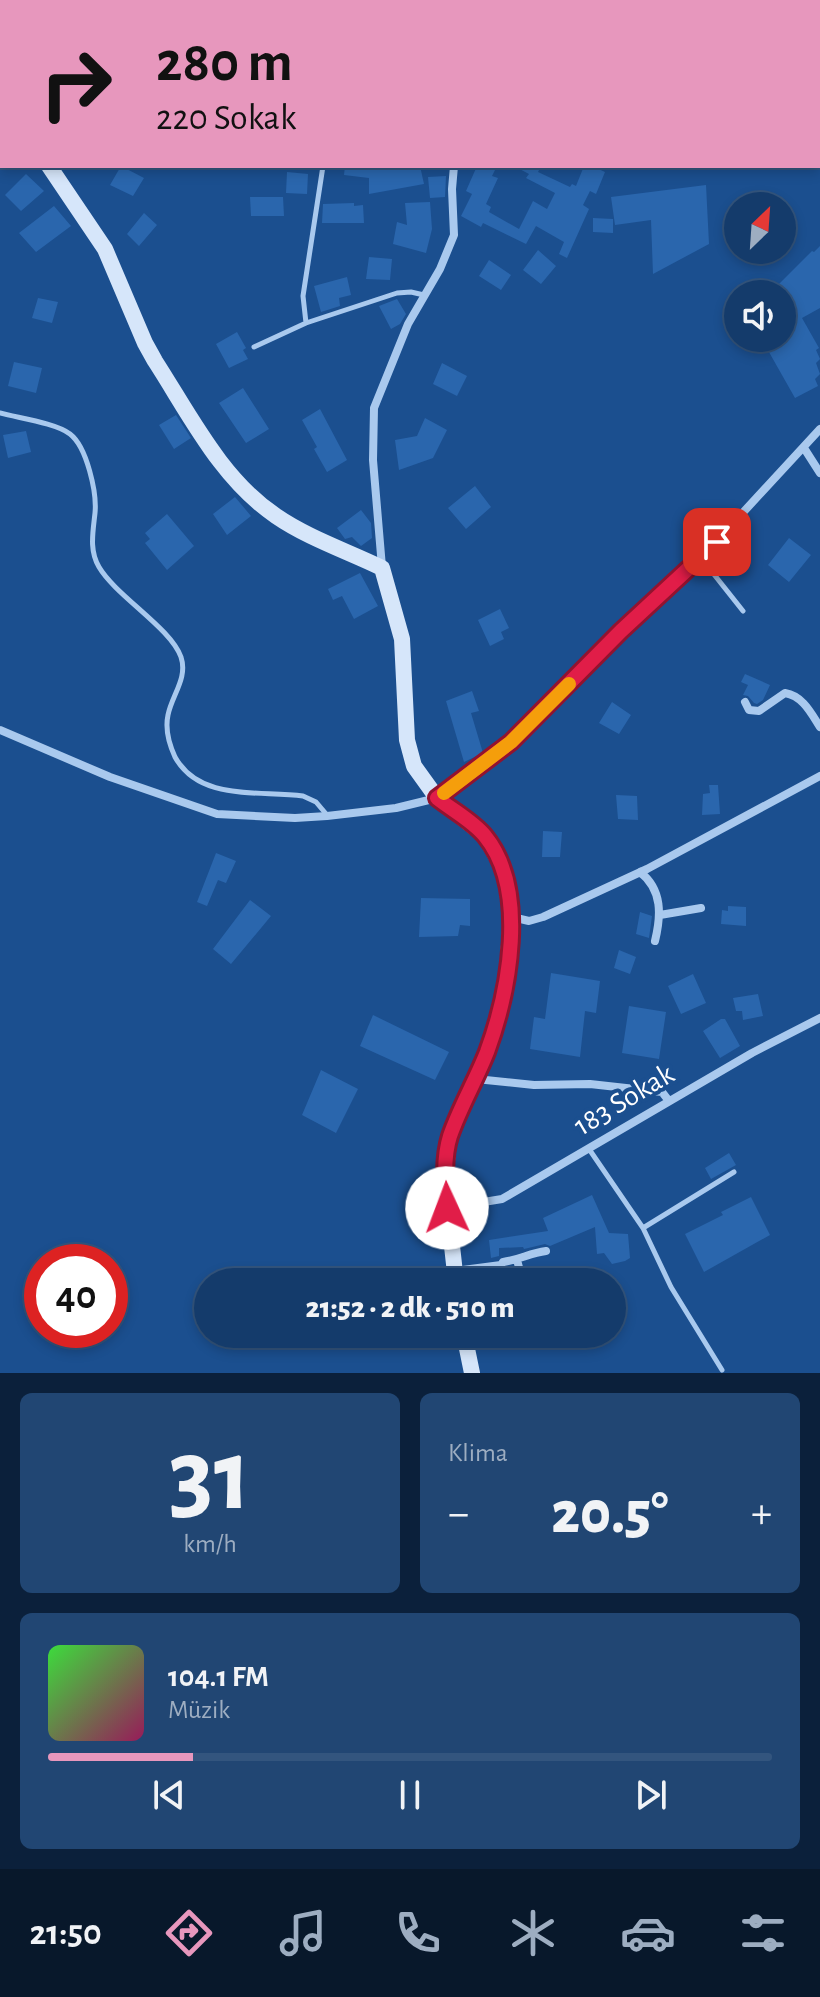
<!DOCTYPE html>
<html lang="tr">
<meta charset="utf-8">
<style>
:root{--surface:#143b6b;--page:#214673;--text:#f1f3f6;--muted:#9dadc1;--line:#33557e;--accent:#e797bd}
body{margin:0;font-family:"Alegreya Sans",sans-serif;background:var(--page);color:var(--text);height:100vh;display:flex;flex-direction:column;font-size:30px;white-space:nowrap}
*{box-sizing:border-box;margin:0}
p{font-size:26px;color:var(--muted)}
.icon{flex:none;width:44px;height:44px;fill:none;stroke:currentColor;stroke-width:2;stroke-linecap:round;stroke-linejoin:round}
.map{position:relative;height:1373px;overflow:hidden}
.details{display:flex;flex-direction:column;gap:20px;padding:20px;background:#0b203b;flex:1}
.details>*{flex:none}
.hud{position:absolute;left:0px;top:0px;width:820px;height:168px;box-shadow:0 4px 12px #0003,0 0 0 2px var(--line);background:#e797bd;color:#111;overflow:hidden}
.needle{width:52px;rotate:25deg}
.buttons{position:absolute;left:724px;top:192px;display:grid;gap:16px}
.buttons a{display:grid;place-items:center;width:72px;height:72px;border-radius:50%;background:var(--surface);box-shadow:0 4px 12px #0003,0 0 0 2px var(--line);font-size:40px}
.speed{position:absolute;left:24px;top:1244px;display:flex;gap:16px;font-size:40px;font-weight:700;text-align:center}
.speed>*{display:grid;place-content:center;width:104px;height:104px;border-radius:50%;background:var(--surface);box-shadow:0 4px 12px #0003,0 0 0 2px var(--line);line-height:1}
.speed .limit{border:12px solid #d22;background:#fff;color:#111}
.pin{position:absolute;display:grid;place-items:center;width:68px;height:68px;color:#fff;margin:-34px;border-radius:16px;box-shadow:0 4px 12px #0006}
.me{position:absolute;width:88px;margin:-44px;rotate:358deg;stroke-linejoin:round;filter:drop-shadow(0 0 6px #0008)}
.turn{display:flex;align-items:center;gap:28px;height:168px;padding:0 24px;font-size:36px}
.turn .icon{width:104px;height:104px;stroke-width:2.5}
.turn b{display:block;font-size:56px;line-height:68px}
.big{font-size:60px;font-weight:800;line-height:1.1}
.details .widget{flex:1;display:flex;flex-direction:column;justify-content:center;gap:12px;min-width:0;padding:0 28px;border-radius:12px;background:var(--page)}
.details .dial{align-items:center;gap:0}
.dial b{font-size:104px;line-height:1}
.song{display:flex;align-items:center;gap:24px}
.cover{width:96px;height:96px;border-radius:12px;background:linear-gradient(135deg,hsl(120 70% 55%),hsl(330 70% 35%))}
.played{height:8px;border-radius:4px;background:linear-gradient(90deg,var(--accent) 20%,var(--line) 20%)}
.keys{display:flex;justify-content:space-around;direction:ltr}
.heat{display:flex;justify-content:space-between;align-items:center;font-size:44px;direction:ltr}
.details .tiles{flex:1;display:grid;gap:20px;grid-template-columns:1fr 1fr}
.widget:last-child{grid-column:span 2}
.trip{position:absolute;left:194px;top:1268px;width:432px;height:80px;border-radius:40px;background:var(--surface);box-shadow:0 4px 12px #0003,0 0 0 2px var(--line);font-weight:800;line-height:80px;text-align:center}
.tab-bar{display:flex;height:128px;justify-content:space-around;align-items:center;background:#08182b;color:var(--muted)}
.tab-bar .icon{width:56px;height:56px}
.tab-bar .current{color:var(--accent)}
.tab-bar b{font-size:36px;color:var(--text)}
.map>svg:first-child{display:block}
</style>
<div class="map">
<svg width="820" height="1373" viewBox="0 0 820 1373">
<rect width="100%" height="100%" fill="#1b4f8f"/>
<path fill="#2a66ad" d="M121,166L144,178L133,196L110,185Z
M345,166H391V170L420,166L424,184L369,194V178L344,175Z
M477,166H497L492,176L498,178L486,204L491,207L489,212L519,229L533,201L547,209L555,193L526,178L529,174L514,166H541L538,172L570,187L572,184L576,186L584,166H592L605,172L596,194L590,191L583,205L589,209L567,258L559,254L564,242L536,226L526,244L483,223L481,227L461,216L472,194L466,191Z
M287,172L308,174L307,194L286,193Z
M26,174L44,191L21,211L5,195Z
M446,176L445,197L430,198L428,177Z
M706,185L709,244L653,274L651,220L615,225L611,197Z
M250,197H283L284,216H251Z
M430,202L432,229L426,253L393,244L397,222L407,225L405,203Z
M354,203V206L363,205L364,223H322L323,204Z
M54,206L71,226L36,252L19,233Z
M144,213L157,225L139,246L127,234Z
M593,218L613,219V233L593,232Z
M820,246V308L802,318L819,348L816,350L820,359L816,363L820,374L815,379L818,386L795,398L761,338H782V294H769L812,251L814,252Z
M538,250L556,266L541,284L523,270Z
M369,257L392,259L390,280L366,279Z
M489,260L511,275L501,290L479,276Z
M347,277L351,295L339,298L340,306L321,312L314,286Z
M38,298L58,302L52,323L32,318Z
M397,299L406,314L400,324L391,329L379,306Z
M237,332L246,348L243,350L248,359L229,368L216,344Z
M14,362L42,368L36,393L8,386Z
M442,363L467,376L457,396L433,384Z
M243,388L269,429L246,443L219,403Z
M320,409L347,460L327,472L314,449L317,447L302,420Z
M176,415L191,438L174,449L159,425Z
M425,418L447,430L433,458L399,470L395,440L417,436Z
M26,431L31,452L8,458L3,435Z
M475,486L491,507L466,529L448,508Z
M235,497L251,516L227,535L213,514Z
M361,510L371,523L372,538L361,546L352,537L345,539L337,528Z
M167,514L194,546L167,570L145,543L150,539L145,533Z
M789,538L811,555L789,582L768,565Z
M360,573L378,606L354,619L342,596L333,600L328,589Z
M500,609L509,628L501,632L504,639L490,646L478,620Z
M745,674L770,685L763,700L757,704L754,703L748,696L743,695L748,685L741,682Z
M472,691L479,711L471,713L483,753L464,762L446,701Z
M612,702L631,715L619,734L599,723Z
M709,785H718L720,814L702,815L703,794L710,793Z
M616,795L637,796L638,820L618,819Z
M543,831L562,832L560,857H542Z
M216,853L236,861L226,883L218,880L207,906L197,902Z
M421,898L470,899V926L460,925L458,936L419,937Z
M250,900L271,916L231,964L213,949Z
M728,906L746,907V926L721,924L722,910L728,911Z
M640,912L652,916L649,938L636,934Z
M619,950L636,957L630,974L614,968Z
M551,973L600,981L596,1013L585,1011L580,1057L530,1049L534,1017L545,1019Z
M693,974L706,1003L681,1014L668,986Z
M758,994L763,1016L743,1020L742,1011H736L733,998Z
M629,1006L666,1012L659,1059L622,1053Z
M373,1015L449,1052L435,1080L360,1046Z
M721,1019H725L740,1046L720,1058L703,1031Z
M321,1070L358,1089L336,1133L302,1115Z
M729,1153L736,1165L711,1179L705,1168Z
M592,1195L609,1233L628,1234L630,1258L625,1261L612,1264L604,1253L597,1254L595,1227L550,1246L545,1244L524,1249L523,1247L499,1248V1256L491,1258L489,1240L548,1231L543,1218Z
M751,1197L770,1235L704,1272L685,1234L723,1215L721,1212Z"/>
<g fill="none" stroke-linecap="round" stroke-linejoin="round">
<path stroke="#a9c9ee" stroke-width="5" d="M306,323L303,296L323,166
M254,347L306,323L397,293L411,292L424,295
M0,413C18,418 56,423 70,434C87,447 97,493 95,513C93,532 89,550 99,567C116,596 171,628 181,657C188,678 172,695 168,715C165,729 169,744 175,757C200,802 259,790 303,796L316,802L327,815
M701,558L743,611
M589,1149L643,1228L671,1287L722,1370
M643,1228L734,1172"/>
<path stroke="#a9c9ee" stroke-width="8" d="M462,2V0
M804,448L820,473
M382,567L373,460L374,408L408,324L440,269L454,235L452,189L454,166
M745,702L749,710L759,711L785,693C803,696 811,713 820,727
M0,730L110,777L217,814L295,818L327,816L396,808L437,798L525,729L621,631L701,558L820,429
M640,872C663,890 661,916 655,941
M660,915L701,908
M512,917L529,921L543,917L647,869L820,776
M476,1079L534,1085L590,1084L662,1092L669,1101
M447,1208L502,1199L752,1053L820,1018
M517,1260L523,1282
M455,1271L501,1265L503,1262C519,1260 530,1253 546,1251"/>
<path stroke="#d6e6fa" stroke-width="16" d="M0,94L2,98
M49,166L105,249L145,343L155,361C190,415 221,479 276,516C308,538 347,551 382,568L402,639L407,740L414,766L437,798L485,836L504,870L511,917L507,973L501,1007L487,1053L449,1138L445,1183L456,1282
M464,1334L472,1373"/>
</g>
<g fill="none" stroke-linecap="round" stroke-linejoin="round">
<g stroke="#92132f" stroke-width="20">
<path id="route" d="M447,1208C445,1185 443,1158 450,1136C460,1107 476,1080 487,1052C509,992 529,890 485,836C473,821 452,810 437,798L511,742L621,631L717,542"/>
</g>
<use href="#route" stroke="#e11d48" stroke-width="14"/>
<path stroke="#f59e0b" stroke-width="14" d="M444,793L511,742L569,684"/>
</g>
<g text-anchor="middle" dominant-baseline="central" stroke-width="8" stroke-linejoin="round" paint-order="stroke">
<g font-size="30" fill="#fff" stroke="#1b4f8f">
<text transform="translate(624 1100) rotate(-31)">183 Sokak</text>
</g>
</g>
</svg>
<div class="buttons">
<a><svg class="needle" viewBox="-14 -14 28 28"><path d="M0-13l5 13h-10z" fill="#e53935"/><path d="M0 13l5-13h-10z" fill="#9dadc1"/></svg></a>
<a><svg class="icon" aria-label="sound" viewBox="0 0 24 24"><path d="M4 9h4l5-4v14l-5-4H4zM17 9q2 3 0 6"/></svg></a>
</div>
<div class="speed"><div class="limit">40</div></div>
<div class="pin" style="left:717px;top:542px;background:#d93025"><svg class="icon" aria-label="arrive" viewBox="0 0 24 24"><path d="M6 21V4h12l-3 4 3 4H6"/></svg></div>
<svg class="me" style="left:447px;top:1208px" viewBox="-20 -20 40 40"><circle r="19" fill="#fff"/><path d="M0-13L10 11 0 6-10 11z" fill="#e11d48"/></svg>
<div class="trip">21:52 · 2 dk · 510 m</div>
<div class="hud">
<div class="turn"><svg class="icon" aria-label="right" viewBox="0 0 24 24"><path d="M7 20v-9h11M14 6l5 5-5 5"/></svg><div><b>280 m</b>220 Sokak</div></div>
</div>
</div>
<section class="details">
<div class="tiles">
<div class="widget dial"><b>31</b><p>km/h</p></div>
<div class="widget"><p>Klima</p>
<div class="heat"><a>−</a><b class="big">20.5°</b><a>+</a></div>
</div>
<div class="widget">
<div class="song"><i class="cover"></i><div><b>104.1 FM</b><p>Müzik</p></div></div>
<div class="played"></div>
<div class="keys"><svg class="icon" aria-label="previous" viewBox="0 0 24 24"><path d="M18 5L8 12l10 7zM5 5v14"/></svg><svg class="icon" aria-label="pause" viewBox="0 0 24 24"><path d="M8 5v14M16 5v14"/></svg><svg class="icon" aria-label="next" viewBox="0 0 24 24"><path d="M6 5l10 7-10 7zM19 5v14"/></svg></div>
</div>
</div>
</section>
<nav class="tab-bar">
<b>21:50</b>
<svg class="icon current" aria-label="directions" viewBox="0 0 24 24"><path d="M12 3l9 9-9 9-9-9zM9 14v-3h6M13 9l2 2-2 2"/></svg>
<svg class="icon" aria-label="music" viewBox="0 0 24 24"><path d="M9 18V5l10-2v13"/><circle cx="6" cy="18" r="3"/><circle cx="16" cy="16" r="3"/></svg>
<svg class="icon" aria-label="phone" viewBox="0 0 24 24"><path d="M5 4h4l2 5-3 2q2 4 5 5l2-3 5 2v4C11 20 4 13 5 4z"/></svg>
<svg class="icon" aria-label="climate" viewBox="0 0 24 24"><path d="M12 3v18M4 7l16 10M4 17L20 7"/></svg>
<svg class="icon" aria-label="car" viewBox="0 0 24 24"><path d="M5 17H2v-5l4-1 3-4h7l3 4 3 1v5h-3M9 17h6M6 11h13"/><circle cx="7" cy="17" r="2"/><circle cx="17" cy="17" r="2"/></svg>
<svg class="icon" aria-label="filters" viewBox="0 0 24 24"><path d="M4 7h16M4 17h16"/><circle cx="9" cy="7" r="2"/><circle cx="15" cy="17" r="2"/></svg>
</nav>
